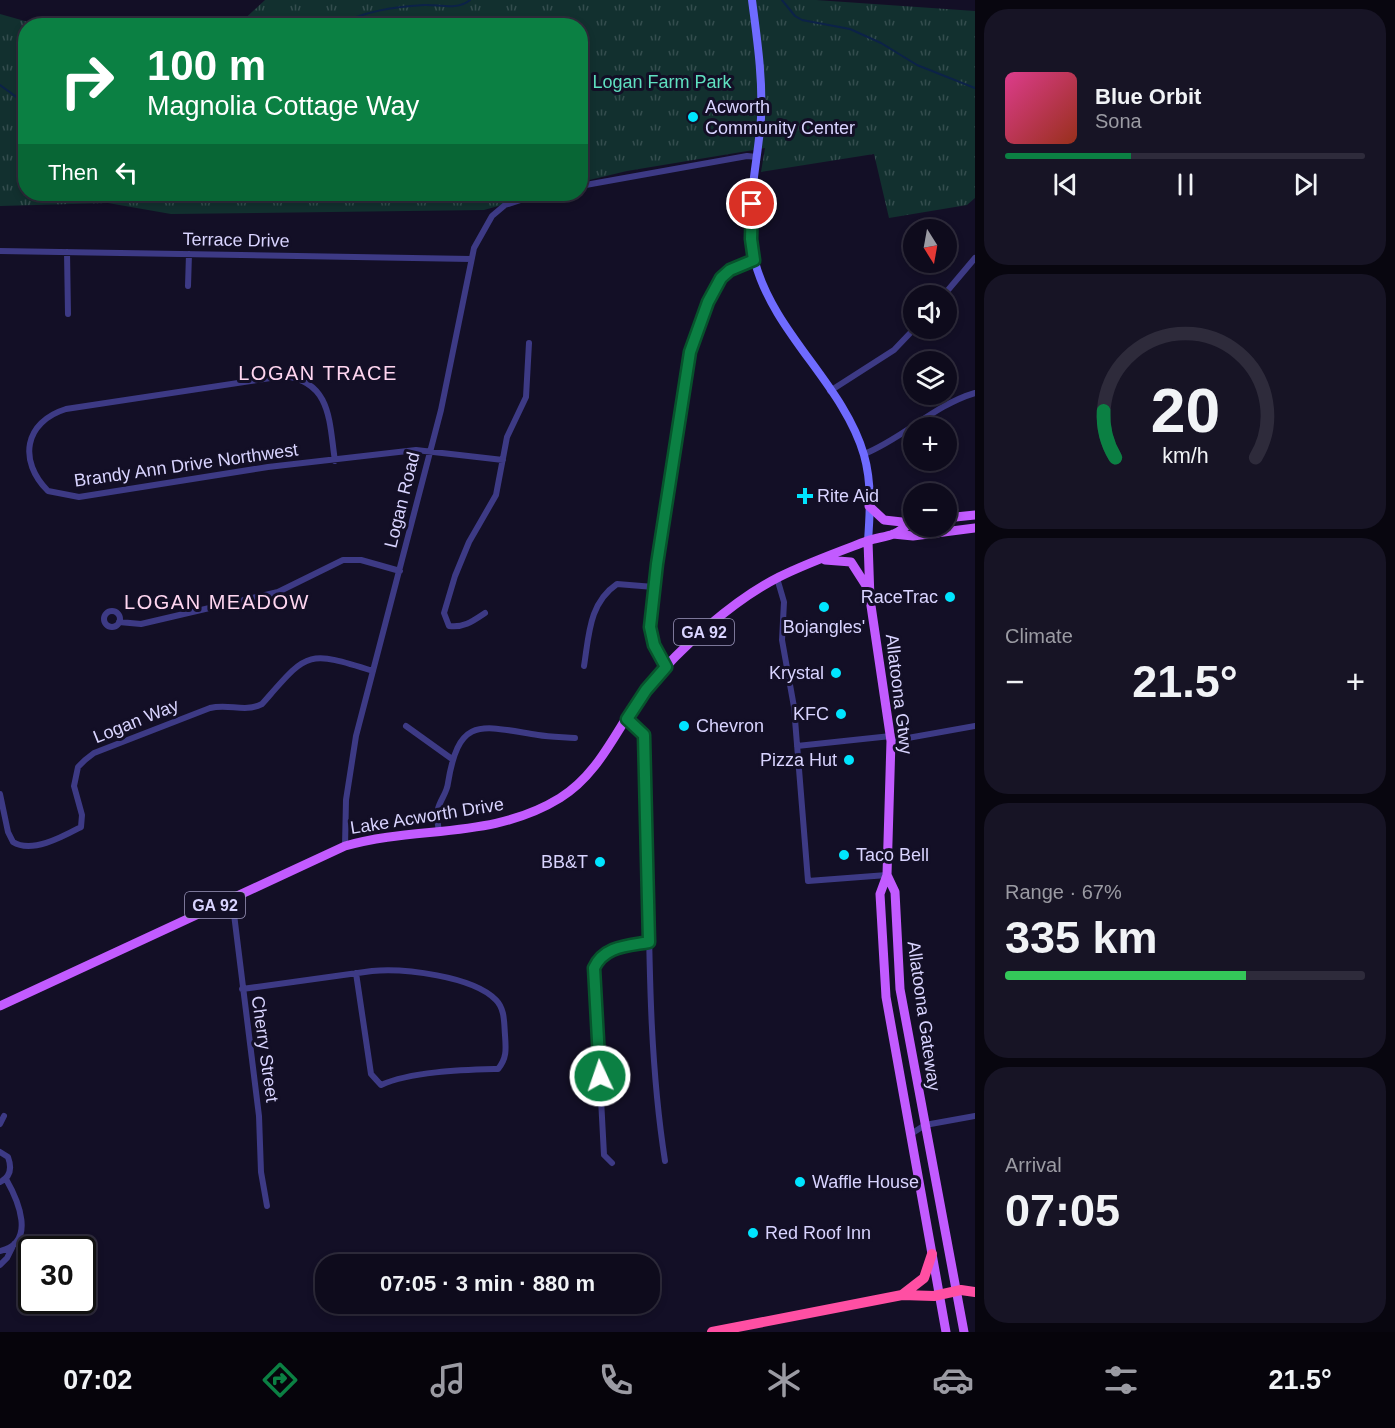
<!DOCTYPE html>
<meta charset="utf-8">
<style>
:root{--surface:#0e0b1c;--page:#171425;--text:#f1f3f6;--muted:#9b9ba3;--line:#2e2b3b;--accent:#0b8043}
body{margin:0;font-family:Helvetica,sans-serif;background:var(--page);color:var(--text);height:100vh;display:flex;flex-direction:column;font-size:22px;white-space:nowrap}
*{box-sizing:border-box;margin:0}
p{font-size:20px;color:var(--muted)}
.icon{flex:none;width:33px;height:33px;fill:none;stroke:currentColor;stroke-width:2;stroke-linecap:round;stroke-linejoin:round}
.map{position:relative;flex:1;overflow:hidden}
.details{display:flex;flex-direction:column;gap:9px;padding:9px;background:#08060f;width:420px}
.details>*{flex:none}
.hud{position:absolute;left:18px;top:18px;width:570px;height:183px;border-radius:24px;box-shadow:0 3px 9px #0003,0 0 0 2px var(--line);background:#0b8043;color:#fff;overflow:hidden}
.needle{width:39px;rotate:169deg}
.controls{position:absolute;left:903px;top:219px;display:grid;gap:12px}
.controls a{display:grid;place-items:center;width:54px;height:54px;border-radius:50%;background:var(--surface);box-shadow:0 3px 9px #0003,0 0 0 2px var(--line);font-size:30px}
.speed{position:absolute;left:18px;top:1236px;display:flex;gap:12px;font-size:30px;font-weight:700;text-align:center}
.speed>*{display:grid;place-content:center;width:78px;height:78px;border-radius:50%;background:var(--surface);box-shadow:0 3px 9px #0003,0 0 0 2px var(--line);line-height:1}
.speed .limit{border:3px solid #111;border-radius:9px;background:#fff;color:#111}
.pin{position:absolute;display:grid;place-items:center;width:51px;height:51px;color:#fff;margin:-26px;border:3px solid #fff;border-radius:50%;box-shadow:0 2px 6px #0007}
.me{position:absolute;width:66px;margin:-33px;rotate:357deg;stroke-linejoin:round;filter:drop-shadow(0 0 4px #0008)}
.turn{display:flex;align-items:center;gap:21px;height:126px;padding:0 30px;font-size:27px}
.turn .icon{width:78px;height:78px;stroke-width:2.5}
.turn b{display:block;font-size:42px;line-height:51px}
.then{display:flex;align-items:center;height:57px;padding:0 30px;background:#0003;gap:12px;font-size:22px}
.big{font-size:45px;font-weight:600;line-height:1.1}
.details .card{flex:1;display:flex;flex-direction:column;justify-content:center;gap:9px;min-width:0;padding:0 21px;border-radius:24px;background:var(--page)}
.details .dial{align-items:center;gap:0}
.dial svg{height:156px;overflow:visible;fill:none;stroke:var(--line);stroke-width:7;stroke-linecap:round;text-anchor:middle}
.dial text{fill:var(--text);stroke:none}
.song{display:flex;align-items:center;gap:18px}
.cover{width:72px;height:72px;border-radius:9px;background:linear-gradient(135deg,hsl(330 70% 55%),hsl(10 70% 35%))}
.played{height:6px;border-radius:3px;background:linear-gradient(90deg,var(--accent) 35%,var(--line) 35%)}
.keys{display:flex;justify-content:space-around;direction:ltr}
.heat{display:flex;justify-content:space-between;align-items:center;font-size:33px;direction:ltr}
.charge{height:9px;border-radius:4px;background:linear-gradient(90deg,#34c759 67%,var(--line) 0)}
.trip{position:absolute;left:315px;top:1254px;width:345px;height:60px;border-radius:24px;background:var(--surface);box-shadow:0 3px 9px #0003,0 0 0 2px var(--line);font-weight:600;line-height:60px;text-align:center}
.tabs{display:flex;height:96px;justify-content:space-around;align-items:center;background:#06040b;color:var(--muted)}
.tabs .icon{width:42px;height:42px}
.tabs .active{color:var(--accent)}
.tabs b{font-size:27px;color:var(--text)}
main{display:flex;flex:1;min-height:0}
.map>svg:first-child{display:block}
</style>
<main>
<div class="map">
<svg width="975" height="1332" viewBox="0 0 975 1332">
<defs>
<pattern id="park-tufts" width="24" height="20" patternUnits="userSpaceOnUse" patternTransform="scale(1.5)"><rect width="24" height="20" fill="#12302f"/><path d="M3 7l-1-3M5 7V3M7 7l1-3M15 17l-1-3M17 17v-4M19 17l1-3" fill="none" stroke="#344d4e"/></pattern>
</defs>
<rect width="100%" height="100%" fill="#130f26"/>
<path fill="url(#park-tufts)" d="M265,0H816L975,11V198L967,205L889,218L874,154L761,172L765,148L627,171L581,182L580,26H237Z
M0,14L39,25L26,26V194H541L484,210L171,214L108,203L0,206Z"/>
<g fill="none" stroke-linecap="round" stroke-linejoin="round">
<path stroke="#0c2248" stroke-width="2" d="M782,0L795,16L802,20L850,29L881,43L917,65L975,88
M337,26C362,11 395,7 424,5C438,4 457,11 470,0
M0,85L26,104"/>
<path stroke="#3d3a85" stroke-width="6" d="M580,186L747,156L757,157
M0,251L471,259
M67,252L68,314
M188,286L189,254
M943,296L975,258
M830,391L894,350L915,328
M864,454C904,438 934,405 975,393
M335,461C329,422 332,382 284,376L66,409C24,422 18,461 48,491L79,497L268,467L416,450L503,460
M777,578L784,602L782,640L794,707L808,881L887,875
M104 619a8 8 0 1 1 16 0a8 8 0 1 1-16 0Z
M485,613C473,621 464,628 449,626L444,613L455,576L469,542L496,495L507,437L526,397L529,343
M119,622L141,624L278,592L343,560H361L400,571
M584,666C589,635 589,603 617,584L654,587
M666,667L653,645L650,627L657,564L690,352L708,302L721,278L730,270L755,260
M627,719L644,735C652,877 643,1020 665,1161
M406,726L452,759
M891,741L975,726
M797,746L891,736
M0,794L8,832L13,842C32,854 64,836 81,827L82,815L74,786L78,767L85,760L94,753L210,708C229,703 244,713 262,704C307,653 305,649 373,671
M439,832C438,825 436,816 438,809C440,800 447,793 448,783C459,715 481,726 538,735C550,737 563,737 575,738
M345,846L346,800L356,736L441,410L474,248L492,216L505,205L539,194
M232,898L259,1116L261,1172L267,1206
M242,989L257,987L372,971C403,968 473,976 496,1000C505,1009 504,1023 505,1035C506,1049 507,1058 498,1069C464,1070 412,1071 381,1085L371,1074L356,973
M0,1124L4,1116
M911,1134L925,1125L975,1116
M0,1152L8,1157C12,1168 11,1177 0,1182
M612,1163L604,1155L594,968C604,946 627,946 649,943
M0,1251C37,1243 18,1200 6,1179
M0,1265L7,1258L14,1244"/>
<path stroke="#6f6bff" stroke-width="8" d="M752,0C757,39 763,78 761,118C758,165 743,215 755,262C774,334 844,385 864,455C872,483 870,513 868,541"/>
<path stroke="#c25bff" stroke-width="9" d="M869,506L884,520L911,523
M946,518L975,515
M893,534L913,536L975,528
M868,541L870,599L891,741L887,875L880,894L886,997L946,1332
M825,560L851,562L867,587
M887,875L895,892L900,989L964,1332
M0,1006L345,846C418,825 492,840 560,798C602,772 618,724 647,688C680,648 732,601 779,577C807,563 838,552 867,541C876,538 885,537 894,534C901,531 906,525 914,523"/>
<path stroke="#ff4fa3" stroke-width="10" d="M902,1295L924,1278L932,1254
M712,1332L902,1295L934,1296L961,1290L975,1292"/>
</g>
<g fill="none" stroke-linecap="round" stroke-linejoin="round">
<g stroke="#07532c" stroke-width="15">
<path id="route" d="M600,1076L594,968C604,946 627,946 649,942L644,735L627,719L646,690L666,667L654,645L650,627L657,564L690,352L708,302L721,278L730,270L754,260L751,239L752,204"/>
</g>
<use href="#route" stroke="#0b8043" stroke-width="10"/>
</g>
<g fill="#00e5ff" stroke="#130f26" stroke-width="2">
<circle cx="693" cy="117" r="6"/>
<path d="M802 487h6v6h6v6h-6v6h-6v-6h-6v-6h6z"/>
<circle cx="950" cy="597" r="6"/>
<circle cx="824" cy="607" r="6"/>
<circle cx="836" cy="673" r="6"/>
<circle cx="841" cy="714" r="6"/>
<circle cx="684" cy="726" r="6"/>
<circle cx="849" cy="760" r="6"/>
<circle cx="844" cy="855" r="6"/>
<circle cx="600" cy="862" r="6"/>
<circle cx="800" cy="1182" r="6"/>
<circle cx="753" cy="1233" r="6"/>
</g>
<g text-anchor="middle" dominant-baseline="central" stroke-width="6" stroke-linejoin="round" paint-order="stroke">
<g fill="#130f26" stroke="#9e99be" stroke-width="1.5">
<rect x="674" y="619" width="60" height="26" rx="4.5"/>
<rect x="185" y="892" width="60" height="26" rx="4.5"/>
</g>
<g font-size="16" font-weight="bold" fill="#d9d4ff">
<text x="704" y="632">GA 92</text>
<text x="215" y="905">GA 92</text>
</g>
<g font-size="18" fill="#5fe0c0" stroke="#130f26">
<text x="662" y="82">Logan Farm Park</text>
</g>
<g font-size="18" fill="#d9d4ff" stroke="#130f26" text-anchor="start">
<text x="705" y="107">Acworth<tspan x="705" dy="21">Community Center</tspan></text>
<text x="817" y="496">Rite Aid</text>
<text x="938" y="597" text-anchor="end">RaceTrac</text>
<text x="824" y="627" text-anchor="middle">Bojangles'</text>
<text x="824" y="673" text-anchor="end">Krystal</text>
<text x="829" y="714" text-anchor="end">KFC</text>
<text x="696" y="726">Chevron</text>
<text x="837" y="760" text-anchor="end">Pizza Hut</text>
<text x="856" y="855">Taco Bell</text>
<text x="588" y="862" text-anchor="end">BB&amp;T</text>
<text x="812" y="1182">Waffle House</text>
<text x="765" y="1233">Red Roof Inn</text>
</g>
<g font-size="18" fill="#d9d4ff" stroke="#130f26">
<text transform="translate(236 240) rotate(1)">Terrace Drive</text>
<text transform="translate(186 465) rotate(-8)">Brandy Ann Drive Northwest</text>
<text transform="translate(402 500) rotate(-76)">Logan Road</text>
<text transform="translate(899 694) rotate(83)">Allatoona Gtwy</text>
<text transform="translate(136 721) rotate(-22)">Logan Way</text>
<text transform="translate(427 816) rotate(-9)">Lake Acworth Drive</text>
<text transform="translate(924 1016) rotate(82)">Allatoona Gateway</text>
<text transform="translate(265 1049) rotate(82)">Cherry Street</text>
</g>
<g font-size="20" letter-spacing="1.5" fill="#ffd6f0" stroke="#130f26">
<text x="318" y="373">LOGAN TRACE</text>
<text x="217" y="602">LOGAN MEADOW</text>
</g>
</g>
</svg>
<div class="controls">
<a><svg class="needle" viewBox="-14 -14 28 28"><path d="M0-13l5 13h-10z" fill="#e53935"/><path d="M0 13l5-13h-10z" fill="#9b9ba3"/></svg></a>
<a><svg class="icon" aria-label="sound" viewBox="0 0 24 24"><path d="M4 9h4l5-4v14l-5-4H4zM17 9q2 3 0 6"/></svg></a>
<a><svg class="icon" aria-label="layers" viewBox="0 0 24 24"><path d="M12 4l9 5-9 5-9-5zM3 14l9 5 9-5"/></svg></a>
<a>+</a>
<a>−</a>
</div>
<div class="speed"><div class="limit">30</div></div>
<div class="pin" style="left:752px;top:204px;background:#d93025"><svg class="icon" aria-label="arrive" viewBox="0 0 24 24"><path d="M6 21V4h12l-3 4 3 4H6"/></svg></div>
<svg class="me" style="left:600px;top:1076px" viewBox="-20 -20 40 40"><circle r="17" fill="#0b8043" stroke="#fff" stroke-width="3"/><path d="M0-11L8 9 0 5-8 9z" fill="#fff"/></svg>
<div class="trip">07:05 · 3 min · 880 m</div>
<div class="hud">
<div class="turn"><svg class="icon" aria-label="right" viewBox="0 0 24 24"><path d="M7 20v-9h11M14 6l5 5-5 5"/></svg><div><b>100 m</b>Magnolia Cottage Way</div></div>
<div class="then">Then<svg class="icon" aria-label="left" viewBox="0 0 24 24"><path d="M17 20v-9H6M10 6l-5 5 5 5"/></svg></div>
</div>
</div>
<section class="details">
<div class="card">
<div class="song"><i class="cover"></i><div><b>Blue Orbit</b><p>Sona</p></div></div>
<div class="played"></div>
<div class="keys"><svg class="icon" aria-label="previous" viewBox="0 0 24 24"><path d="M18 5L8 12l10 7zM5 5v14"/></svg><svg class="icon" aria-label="pause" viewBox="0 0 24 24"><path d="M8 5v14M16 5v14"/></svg><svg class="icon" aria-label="next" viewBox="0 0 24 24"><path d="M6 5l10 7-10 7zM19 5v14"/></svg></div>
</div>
<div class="card dial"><svg viewBox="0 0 100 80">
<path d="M14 69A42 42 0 1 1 86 69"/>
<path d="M14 69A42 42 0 0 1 8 45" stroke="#0b8043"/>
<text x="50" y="56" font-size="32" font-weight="700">20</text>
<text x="50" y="72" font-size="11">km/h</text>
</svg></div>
<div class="card"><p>Climate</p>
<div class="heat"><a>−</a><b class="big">21.5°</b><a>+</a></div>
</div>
<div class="card"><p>Range · 67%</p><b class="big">335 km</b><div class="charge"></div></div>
<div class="card"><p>Arrival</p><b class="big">07:05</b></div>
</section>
</main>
<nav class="tabs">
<b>07:02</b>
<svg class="icon active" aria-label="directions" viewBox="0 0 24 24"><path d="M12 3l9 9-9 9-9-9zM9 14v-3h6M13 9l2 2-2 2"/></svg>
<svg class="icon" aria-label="music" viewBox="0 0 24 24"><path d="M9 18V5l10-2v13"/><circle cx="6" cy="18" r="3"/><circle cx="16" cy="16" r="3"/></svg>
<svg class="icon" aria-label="phone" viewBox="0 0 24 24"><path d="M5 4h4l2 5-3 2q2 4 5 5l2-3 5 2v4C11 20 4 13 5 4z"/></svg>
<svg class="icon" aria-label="climate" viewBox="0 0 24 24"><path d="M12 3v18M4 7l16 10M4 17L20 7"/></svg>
<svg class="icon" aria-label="car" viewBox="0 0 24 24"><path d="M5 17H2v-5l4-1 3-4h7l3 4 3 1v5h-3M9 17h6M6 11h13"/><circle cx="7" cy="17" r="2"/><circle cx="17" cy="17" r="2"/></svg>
<svg class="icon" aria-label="filters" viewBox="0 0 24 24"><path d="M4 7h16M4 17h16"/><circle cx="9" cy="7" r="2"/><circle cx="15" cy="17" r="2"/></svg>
<b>21.5°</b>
</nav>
